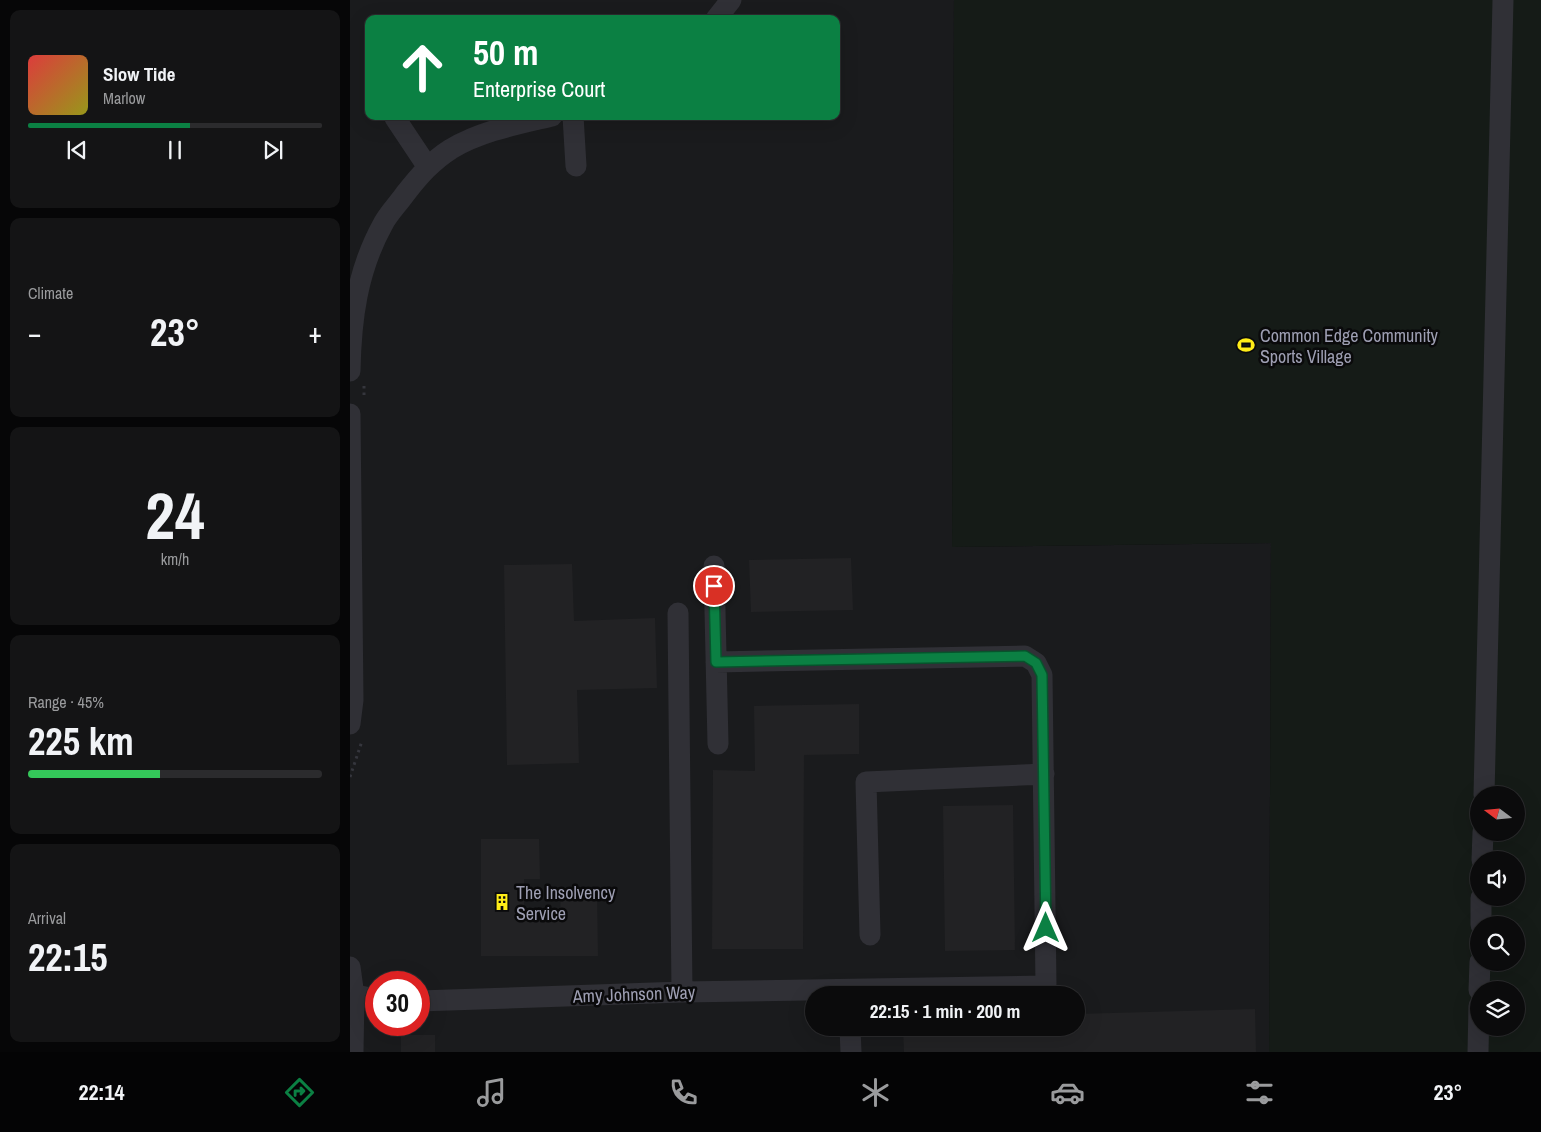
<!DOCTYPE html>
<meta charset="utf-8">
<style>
:root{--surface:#0b0b0c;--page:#141415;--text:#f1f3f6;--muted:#9a9b9d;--line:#2b2b2d;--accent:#0b8043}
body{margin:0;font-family:"Archivo Narrow",sans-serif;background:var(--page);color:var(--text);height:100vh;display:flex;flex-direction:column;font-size:19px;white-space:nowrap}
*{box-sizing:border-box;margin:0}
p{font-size:16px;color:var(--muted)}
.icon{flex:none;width:28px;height:28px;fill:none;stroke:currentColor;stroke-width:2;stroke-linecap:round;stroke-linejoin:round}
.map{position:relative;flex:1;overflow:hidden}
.panel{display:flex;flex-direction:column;gap:10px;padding:10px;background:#060607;width:350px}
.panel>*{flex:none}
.guide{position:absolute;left:15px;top:15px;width:475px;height:105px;border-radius:10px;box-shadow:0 5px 20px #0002,0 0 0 1px var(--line);background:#0b8043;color:#fff;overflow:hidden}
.needle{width:32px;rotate:286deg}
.controls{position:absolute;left:1120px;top:786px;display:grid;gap:10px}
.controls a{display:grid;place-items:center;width:55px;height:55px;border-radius:50%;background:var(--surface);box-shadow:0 5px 20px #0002,0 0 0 1px var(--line);font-size:25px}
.speed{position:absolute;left:15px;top:971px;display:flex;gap:10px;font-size:25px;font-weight:700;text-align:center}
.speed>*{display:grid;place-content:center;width:65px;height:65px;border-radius:50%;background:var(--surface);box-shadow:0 5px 20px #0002,0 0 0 1px var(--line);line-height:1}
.speed .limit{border:8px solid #d22;background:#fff;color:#111}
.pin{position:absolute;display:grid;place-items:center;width:42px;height:42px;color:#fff;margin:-21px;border:2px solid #fff;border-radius:50%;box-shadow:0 1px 5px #0007}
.me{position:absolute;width:55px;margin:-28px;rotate:0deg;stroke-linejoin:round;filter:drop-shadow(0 0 4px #0008)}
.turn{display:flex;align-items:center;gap:18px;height:105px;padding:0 25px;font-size:22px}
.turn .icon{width:65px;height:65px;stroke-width:2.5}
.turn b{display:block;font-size:35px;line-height:42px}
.big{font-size:38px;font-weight:700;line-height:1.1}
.panel .tile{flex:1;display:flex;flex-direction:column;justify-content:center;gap:8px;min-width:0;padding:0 18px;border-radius:10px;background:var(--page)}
.panel .dial{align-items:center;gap:0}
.dial b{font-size:65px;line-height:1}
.song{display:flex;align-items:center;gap:15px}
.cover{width:60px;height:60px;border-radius:8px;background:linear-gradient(135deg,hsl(0 70% 55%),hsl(60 70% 35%))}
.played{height:5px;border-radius:2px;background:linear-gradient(90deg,var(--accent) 55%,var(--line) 55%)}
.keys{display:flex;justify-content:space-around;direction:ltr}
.heat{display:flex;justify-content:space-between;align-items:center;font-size:28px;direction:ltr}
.charge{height:8px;border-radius:4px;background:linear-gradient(90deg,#34c759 45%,var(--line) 0)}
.trip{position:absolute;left:455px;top:986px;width:280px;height:50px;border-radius:25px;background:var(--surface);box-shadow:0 5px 20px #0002,0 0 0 1px var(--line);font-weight:700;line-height:50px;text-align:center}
.tabs{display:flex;height:80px;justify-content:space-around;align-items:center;background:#040405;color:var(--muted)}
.tabs .icon{width:35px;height:35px}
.tabs .active{color:var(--accent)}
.tabs b{font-size:22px;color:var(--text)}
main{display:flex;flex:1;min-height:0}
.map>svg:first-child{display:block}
</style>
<main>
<section class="panel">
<div class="tile">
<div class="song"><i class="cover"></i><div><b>Slow Tide</b><p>Marlow</p></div></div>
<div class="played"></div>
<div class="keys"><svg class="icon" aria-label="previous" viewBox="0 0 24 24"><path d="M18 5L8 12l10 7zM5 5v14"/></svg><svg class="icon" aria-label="pause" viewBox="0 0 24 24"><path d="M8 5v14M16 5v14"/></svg><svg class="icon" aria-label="next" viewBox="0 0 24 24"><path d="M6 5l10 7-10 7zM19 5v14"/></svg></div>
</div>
<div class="tile"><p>Climate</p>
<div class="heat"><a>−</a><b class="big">23°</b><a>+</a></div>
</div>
<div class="tile dial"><b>24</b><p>km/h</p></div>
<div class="tile"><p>Range · 45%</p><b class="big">225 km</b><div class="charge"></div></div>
<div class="tile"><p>Arrival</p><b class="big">22:15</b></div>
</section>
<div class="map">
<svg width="1191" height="1052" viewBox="0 0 1191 1052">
<rect width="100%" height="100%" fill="#0f0f10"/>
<path fill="#1a1b1d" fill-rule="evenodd" d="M0,0H604L602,547L921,543L919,1052H0ZM19,19H486V116H19ZM26,982H69V1025H26ZM464,995H726V1028H464Z"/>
<path fill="#151b17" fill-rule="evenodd" d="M604,0H1191V1052H919L921,543L602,547ZM1129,795H1166V832H1129ZM1129,860H1166V898H1129ZM1129,925H1166V962H1129ZM1129,990H1166V1028H1129Z"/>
<path fill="#222224" d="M501,558L503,610L401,612L399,560Z
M222,564L224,621L305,618L307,688L227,690L229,763L157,765L154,565Z
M509,704V754L454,755L453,949H362L363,770L405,771L404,706Z
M663,805L665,950L595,951L593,806Z
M131,839H189L190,879H174V914H210L211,891H247L248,956H131Z
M905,1009L906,1052H554L553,1028H726V1014Z
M51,1035H85V1052H51Z"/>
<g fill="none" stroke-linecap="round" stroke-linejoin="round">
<path stroke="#35363d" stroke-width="3" stroke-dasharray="2.5 4" stroke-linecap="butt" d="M14,386V399
M0,777L12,741"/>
<path stroke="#303036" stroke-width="21" d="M366,19L381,0
M223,116L226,166
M45,118L77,166
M0,371C1,319 7,271 33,224C38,214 48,204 55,194C69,176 82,161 101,149C131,131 168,124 202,116
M0,414L3,700L0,724
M364,566L368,744
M328,613L332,992
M1134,795L1153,0
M1132,860L1133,832
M1131,925V898
M520,935L516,782L694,774
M0,967L4,996L3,1052
M1129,990L1130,962
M0,994L26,999
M69,1001L332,992L696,986L692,675L686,663L675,656L366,662
M500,1028L501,1052
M1128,1052L1129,1006"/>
</g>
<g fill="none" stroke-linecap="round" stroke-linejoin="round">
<g stroke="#07532c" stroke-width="12">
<path id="route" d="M364,586L366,662L675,656L686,663L692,675L696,928"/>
</g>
<use href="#route" stroke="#0b8043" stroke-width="9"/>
</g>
<defs>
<g id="stadium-bare" transform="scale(1.35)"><path d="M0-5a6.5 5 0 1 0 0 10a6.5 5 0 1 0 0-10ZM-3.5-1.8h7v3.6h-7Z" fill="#ffed18" stroke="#0a0a0b" stroke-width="2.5" paint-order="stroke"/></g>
<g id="building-bare" transform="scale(1.35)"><path d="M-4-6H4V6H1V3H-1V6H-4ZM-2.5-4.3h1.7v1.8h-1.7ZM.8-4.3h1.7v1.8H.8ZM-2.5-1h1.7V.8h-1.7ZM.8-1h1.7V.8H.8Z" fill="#ffed18" stroke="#0a0a0b" stroke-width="2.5" paint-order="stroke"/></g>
</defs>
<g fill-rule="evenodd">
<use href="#stadium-bare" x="896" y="345"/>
<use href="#building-bare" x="152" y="902"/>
</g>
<g text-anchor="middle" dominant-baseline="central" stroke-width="5" stroke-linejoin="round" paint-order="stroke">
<g font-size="18" fill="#9e9fb3" stroke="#0a0a0b" text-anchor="start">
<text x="910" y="335">Common Edge Community<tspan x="910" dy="21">Sports Village</tspan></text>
<text x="166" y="892">The Insolvency<tspan x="166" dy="21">Service</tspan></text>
</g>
<g font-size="18" fill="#9e9fb3" stroke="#0a0a0b">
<text transform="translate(284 994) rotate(-2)">Amy Johnson Way</text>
</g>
</g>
</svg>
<div class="controls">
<a><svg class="needle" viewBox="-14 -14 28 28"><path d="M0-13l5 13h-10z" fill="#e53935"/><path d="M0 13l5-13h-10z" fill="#9a9b9d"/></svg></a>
<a><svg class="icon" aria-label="sound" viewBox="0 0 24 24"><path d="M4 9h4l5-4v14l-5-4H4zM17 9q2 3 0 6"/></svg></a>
<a><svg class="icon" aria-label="search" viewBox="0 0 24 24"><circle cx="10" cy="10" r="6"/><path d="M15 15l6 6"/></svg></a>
<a><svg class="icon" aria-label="layers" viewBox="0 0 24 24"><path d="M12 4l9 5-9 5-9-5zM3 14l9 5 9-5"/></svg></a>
</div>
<div class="speed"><div class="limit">30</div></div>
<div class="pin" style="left:364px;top:586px;background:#d93025"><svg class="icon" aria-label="arrive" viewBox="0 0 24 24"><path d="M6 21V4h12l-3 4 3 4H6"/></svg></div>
<svg class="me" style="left:696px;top:928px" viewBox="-20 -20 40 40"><path d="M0-17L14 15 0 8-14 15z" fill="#0b8043" stroke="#fff" stroke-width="4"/></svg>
<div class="trip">22:15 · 1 min · 200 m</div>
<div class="guide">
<div class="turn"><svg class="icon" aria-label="ahead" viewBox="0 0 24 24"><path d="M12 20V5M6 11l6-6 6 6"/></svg><div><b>50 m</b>Enterprise Court</div></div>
</div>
</div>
</main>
<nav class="tabs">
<b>22:14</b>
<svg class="icon active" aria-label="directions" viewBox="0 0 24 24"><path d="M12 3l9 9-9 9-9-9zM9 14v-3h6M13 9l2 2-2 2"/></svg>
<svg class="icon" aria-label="music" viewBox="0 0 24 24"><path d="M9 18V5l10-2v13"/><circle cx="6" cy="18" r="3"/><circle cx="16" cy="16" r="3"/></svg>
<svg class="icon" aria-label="phone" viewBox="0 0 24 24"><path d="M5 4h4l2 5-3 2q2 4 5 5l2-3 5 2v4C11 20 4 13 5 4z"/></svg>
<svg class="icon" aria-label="climate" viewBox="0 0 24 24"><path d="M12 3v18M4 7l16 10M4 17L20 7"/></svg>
<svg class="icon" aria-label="car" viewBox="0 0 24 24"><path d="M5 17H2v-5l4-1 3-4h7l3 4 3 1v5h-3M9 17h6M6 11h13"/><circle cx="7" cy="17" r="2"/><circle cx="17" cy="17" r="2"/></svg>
<svg class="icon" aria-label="filters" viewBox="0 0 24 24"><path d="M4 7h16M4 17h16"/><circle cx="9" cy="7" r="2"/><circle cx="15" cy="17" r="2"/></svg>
<b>23°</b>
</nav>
